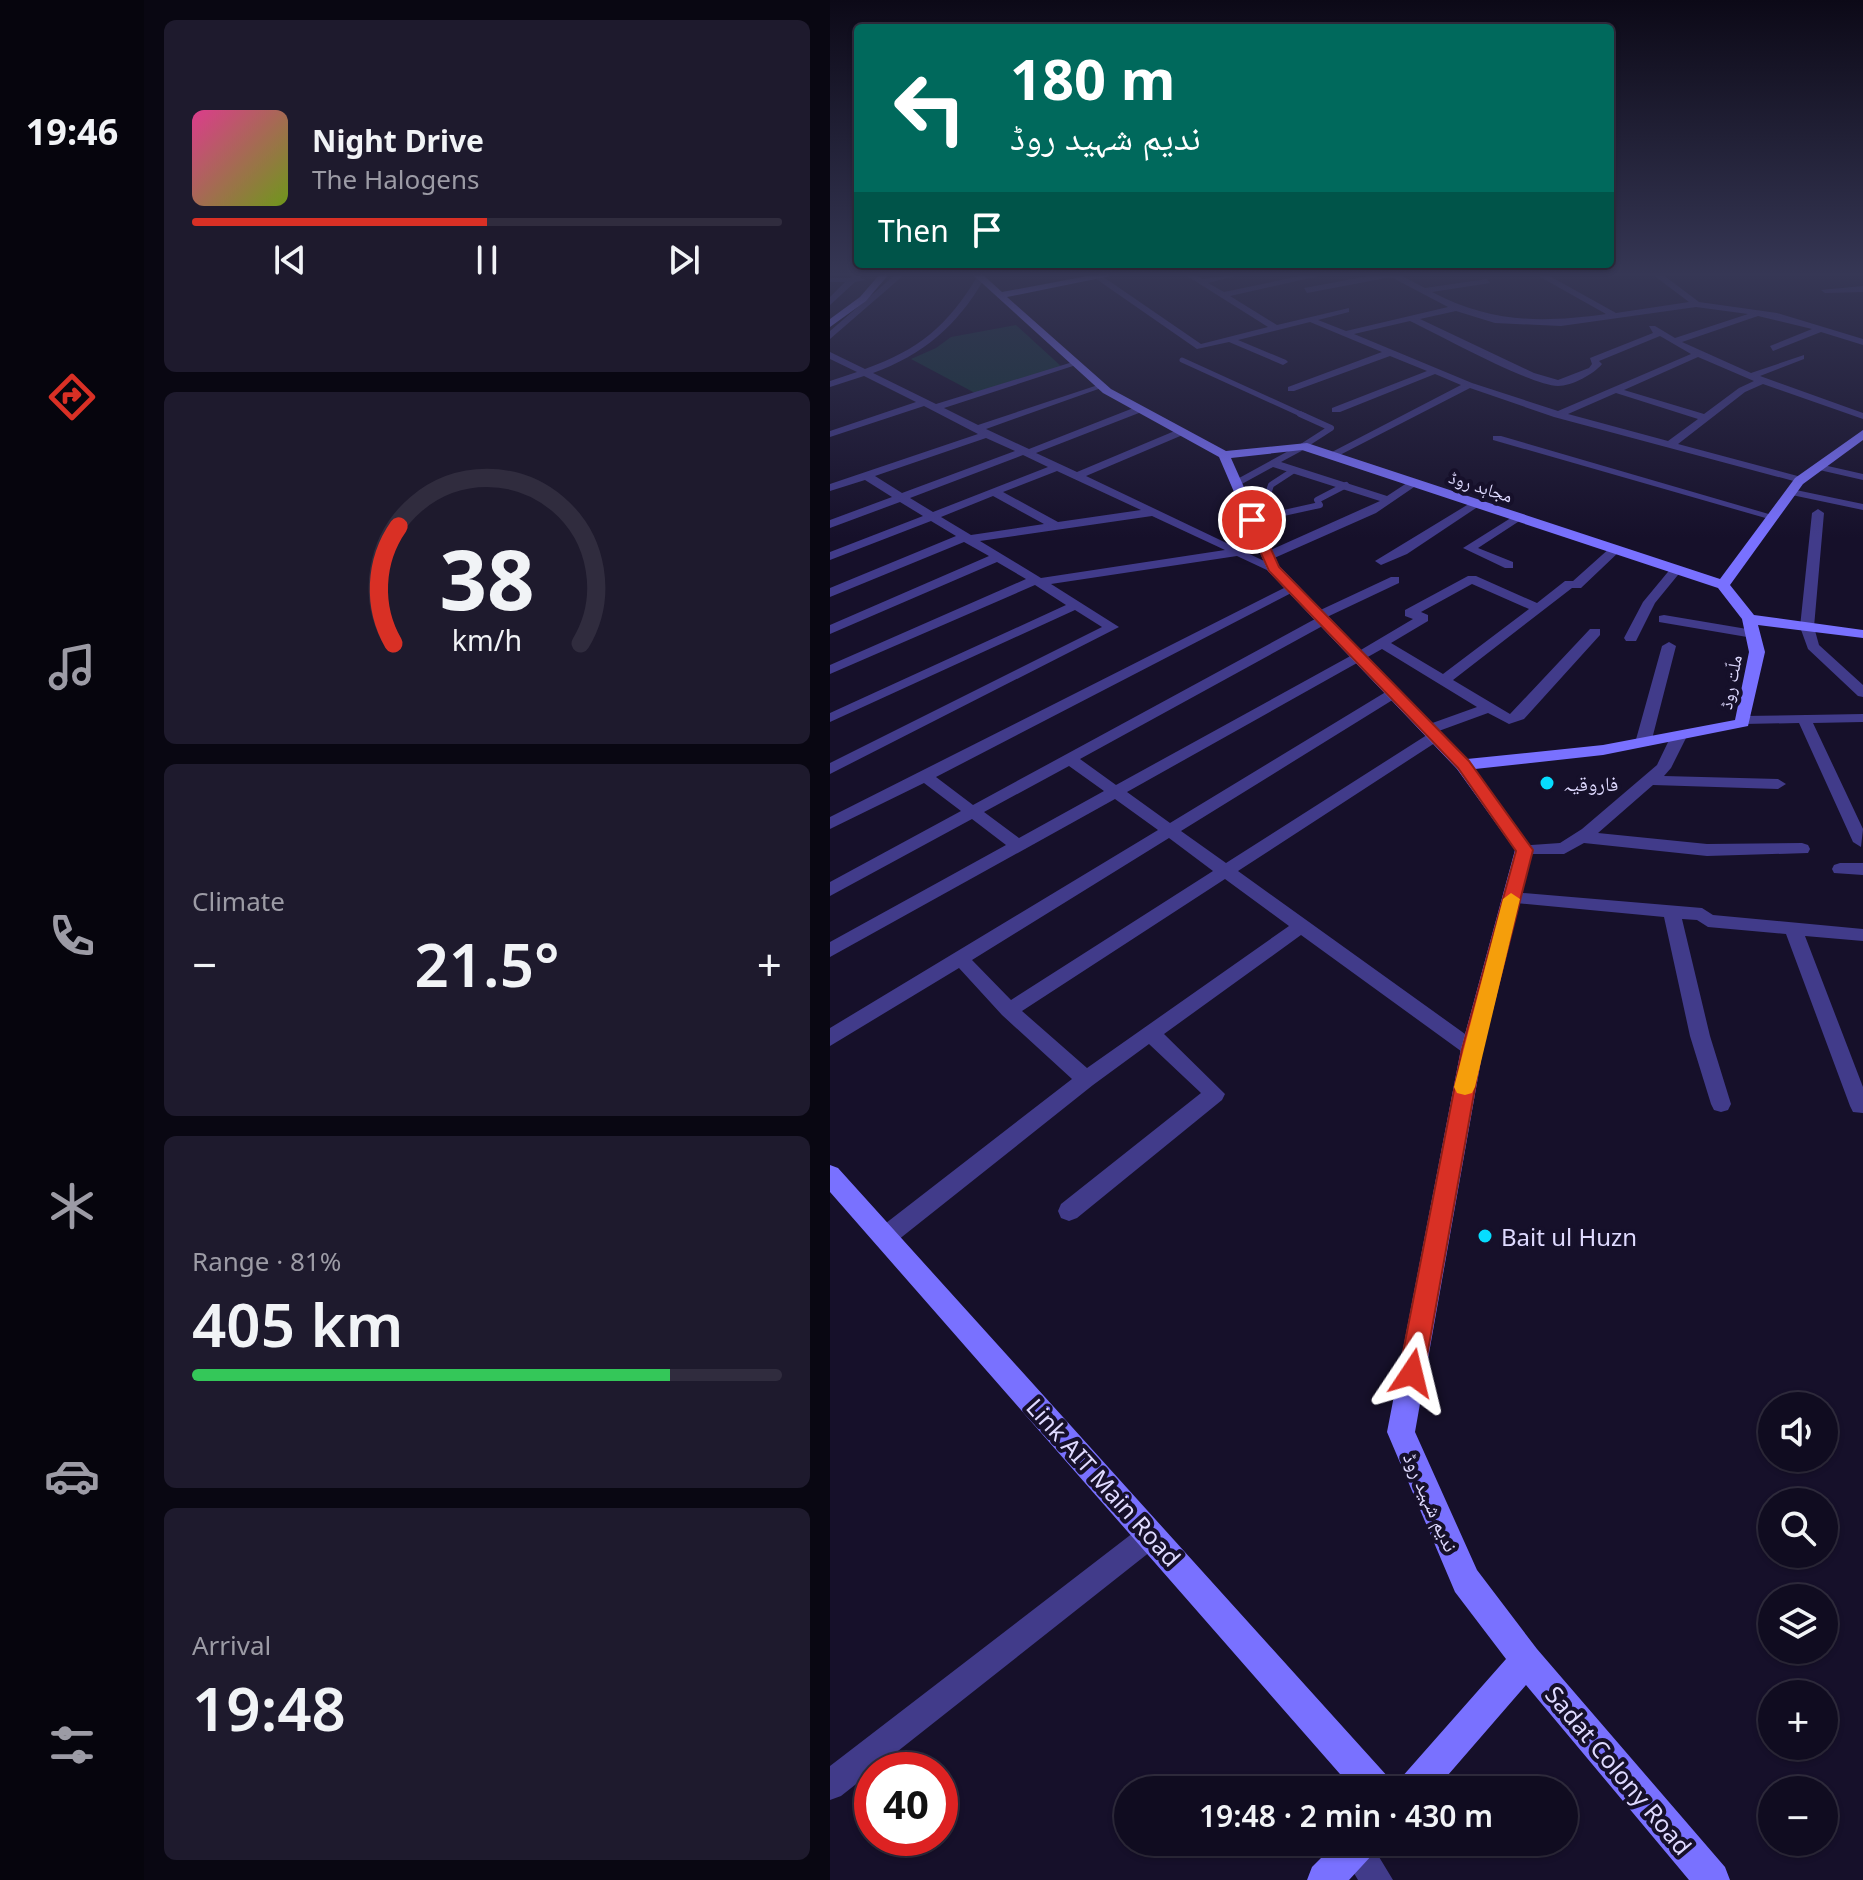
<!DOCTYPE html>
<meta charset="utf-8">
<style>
:root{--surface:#100c20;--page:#1e1a2d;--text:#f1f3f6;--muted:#9c9ba5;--line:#302c3e;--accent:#d93025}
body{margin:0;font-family:"Noto Sans","Noto Naskh Arabic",sans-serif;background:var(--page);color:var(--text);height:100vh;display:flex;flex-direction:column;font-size:30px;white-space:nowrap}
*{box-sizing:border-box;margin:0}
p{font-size:26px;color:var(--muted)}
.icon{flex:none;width:44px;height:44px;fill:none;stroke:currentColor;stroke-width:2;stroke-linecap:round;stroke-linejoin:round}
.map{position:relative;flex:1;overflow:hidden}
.details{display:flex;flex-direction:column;gap:20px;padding:20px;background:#090712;width:686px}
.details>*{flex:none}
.guide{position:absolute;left:24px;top:24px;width:760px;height:244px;border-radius:8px;box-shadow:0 2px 6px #0004,0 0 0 2px var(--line);background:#00695c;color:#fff;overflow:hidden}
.buttons{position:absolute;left:928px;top:1392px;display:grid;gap:16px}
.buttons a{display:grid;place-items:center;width:80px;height:80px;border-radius:50%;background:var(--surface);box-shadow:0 2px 6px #0004,0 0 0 2px var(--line);font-size:40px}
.speed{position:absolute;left:24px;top:1752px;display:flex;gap:16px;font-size:40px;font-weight:700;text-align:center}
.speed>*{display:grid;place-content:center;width:104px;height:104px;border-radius:50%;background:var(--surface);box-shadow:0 2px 6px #0004,0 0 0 2px var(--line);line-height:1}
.speed .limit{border:12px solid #d22;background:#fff;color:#111}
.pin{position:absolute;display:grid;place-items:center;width:68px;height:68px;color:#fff;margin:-34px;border:4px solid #fff;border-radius:50%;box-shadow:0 2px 8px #0007}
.me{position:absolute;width:88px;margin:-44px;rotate:10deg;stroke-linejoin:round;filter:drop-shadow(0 0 6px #0008)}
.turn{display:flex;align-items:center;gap:28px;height:168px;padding:0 24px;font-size:36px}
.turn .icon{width:104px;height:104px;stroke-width:2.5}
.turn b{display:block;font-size:56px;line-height:68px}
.then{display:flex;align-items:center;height:76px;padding:0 24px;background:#0003;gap:16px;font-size:30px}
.big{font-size:60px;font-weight:600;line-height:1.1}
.details .tile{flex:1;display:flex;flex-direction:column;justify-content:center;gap:12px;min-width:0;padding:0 28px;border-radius:12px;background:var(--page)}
.details .dial{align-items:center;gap:0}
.dial svg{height:208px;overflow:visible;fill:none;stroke:var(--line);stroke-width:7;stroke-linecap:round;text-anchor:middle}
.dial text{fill:var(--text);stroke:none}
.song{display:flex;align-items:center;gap:24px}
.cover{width:96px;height:96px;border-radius:12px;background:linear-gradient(135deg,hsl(330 70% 55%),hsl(80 70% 35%))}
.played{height:8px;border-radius:4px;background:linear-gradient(90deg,var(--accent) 50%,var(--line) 50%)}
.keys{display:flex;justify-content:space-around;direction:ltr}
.heat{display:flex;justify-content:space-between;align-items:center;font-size:44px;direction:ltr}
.charge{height:12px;border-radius:6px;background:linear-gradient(90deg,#34c759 81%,var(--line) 0)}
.trip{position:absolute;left:284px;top:1776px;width:464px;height:80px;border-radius:40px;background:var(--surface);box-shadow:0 2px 6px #0004,0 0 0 2px var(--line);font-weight:600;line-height:80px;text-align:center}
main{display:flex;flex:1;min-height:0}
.dock{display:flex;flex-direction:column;width:144px;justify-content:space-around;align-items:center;background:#06050d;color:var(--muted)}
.dock .icon{width:56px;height:56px}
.dock .current{color:var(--accent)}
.dock b{font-size:36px;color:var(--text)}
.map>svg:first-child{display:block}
</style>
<main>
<nav class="dock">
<b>19:46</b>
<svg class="icon current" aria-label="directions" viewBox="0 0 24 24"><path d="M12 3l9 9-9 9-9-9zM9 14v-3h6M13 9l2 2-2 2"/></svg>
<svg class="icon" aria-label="music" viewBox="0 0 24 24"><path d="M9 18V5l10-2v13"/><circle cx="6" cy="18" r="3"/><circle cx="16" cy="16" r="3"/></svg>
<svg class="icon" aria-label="phone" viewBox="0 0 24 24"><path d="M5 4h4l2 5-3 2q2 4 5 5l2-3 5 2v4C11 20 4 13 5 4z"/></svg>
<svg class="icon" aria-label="climate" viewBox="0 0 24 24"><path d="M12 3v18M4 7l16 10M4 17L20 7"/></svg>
<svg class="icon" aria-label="car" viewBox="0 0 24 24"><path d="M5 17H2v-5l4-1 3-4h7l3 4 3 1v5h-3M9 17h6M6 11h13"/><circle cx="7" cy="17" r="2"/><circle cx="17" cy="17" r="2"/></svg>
<svg class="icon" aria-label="filters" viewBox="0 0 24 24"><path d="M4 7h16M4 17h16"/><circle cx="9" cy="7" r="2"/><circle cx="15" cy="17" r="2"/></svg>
</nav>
<section class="details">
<div class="tile">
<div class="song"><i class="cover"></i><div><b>Night Drive</b><p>The Halogens</p></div></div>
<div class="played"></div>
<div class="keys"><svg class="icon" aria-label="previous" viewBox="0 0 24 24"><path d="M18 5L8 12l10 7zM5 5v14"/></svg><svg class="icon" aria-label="pause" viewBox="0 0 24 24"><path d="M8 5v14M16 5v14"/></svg><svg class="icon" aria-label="next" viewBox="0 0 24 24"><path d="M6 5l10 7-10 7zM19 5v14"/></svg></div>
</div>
<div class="tile dial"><svg viewBox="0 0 100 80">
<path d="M14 69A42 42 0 1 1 86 69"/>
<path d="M14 69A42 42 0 0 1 16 24" stroke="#d93025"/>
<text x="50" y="56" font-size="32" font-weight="700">38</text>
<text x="50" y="72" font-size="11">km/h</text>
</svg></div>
<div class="tile"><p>Climate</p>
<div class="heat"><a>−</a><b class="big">21.5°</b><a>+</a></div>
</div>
<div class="tile"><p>Range · 81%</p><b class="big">405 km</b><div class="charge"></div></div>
<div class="tile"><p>Arrival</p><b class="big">19:48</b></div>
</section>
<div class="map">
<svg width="1033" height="1880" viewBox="0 0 1033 1880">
<rect width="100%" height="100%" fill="#16102a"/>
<path fill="#133535" d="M186,325L232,367L145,393L81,359L106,348L121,337Z"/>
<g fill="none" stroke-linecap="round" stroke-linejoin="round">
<path stroke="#413b8a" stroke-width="5" d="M352,360L475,416"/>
<path stroke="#413b8a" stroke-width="6" d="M470,414L501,428L473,446
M439,491L441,485L464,470
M422,520L490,505L487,500L516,485"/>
<path fill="#413b8a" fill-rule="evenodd" d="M24,274H33L30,278L36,280L25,282L0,305V297L15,282H0V278H21Z
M66,274H75L0,339V331Z
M259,274H269L371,344L438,327L354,274H365L372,279L413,274L378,283L394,292L480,274H498L400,296L447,325L519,308V312L488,320L516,331L618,307L561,277L477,293L474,288L550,274H568L595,288L657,279L660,283L602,292C661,323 711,323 776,314L705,274H716L786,313L859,302L822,274H832L869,302L947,313L1033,339V345L991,332L943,351L940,346L982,329L928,316L852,342L921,373L974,355V359L930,376L1033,413V419L933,384L915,392L848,444L975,478L977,480L971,483L724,417L640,388L504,458L499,455L500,453L631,385L605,374L510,412H502V408L597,371L560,356L464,391H458V387L552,352L480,322L408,340L456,360L458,362L453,365L399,342L367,349ZM866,307L918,314L845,338L825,326H819L823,333L760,358L762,364L759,368L728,380L704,373L590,319L626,311L665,323L731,326ZM580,321C611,336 700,385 728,386C742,386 764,374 772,364L769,361L830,336L861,354L728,411L642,383L524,334ZM868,357L924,381L909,388L874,414L794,390ZM786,393L868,419L838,441L738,414Z
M147,277L154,279C128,325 93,355 43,373L106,404L246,361V365L114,408L148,425L274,383V387L156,429L199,449L306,407H314V411L206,453L247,472L347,430H355V434L256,476L449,568L439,571L407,556L221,584L289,627L0,774V763L272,627L245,610L0,722V713L236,605L205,585L0,674V665L196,579L167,562L0,634V625L159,556L134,542L0,597V588L126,536L101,521L0,560V552L93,516L70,502L0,528V520L62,497L35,480L0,491V484L148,434L94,406L0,437V431L86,402L34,376L0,387V381L27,372L0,359V352L35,369C89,350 118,325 147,277ZM156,438L185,451L72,493L45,476ZM193,455L218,467L103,512L80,498ZM227,471L311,510L228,522L173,492ZM163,496L214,524L141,535L111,517ZM322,516L395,550L211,578L150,541Z
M1033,286V292L995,293L991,290Z
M663,436H671L949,517L939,519L663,440Z
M473,443L477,444V448L451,462L557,496L580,481L590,483L546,513L442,559H434V553L550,501L443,467L410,485L400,483Z
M989,464L1033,474V480L985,469V465Z
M961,489L1033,504V510L957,494V490Z
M642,502L652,504L577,554L551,565L545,561Z
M988,509L994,513L984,627L989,645L1033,685V697L1028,696L978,649L970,627L982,513Z
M684,516L694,518L648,548L683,562V568H675L633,548Z
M781,547L791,550L751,588H742L623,680L680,714L760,629H770V635L694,719L679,724L658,713L606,732L613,736L611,739L408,871L649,1044L652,1049L649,1054L642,1057L635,1054L471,935L334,1034L395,1094L392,1100L247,1218L239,1221L231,1218L228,1211L231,1204L371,1093L319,1044L263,1085L63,1244L55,1247L47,1244L44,1237L47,1230L242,1079L172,1015L129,968L0,1046V1028L328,830L285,799L0,957V942L176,845L142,819L0,896V882L131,811L94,783L0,829V817L458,586L469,589L106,777L143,805L485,619L482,616L484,613L561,577H569V583L497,617L498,623L250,759L286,785L524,654L583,619L575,616V610L638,576H646L707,603L735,581H743ZM642,584L699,609L613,674L561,643L598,621V615L591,612ZM552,649L647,707L594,726V732L600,733L396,863L351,831L569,696V690H559L340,823L297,792ZM239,766L274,791L189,838L154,812ZM339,838L383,871L181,1000L142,960ZM395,879L459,926L257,1068L192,1011Z
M842,567L852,570L825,603L806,641H796L794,638L813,602Z
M834,615L923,630L930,634L923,638L829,622V616Z
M839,642L846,646L821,743L818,746H808L805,743L832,646Z
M1033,714V722L983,723L1033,829L1031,847L1023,842L969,723L913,724L906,720L913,716Z
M848,733L856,738L841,768L834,776L948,779L956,784L948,789L823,785L768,833L877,844L972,843L978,845L980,849L978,853L877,856L754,843L734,854H688L686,850L688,846L730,843L752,829L827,765L840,738Z
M1010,863H1033V875L1004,873L1002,869L1004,865Z
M682,892L872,908L883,915L1033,929V941L975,936L1033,1087V1113L1023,1112L1020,1106L956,934L878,927L867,920L852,919L880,1036L901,1104L898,1110L891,1112L884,1110L881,1104L860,1036L834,917L676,902L673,898Z
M321,1522L330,1526L334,1535L330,1544L11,1796L0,1800V1766L312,1526Z
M512,1842H540L563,1880H528L509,1848Z"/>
<path fill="#7971ff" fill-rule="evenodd" d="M50,274H59L36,301L0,327V319L30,297Z
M142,274H152L172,292L268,274H290L177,297L281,389L396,451L477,443L890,579L965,478L1033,430V440L973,484L900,585L924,615L1033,630V638L928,625L935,652L918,726L773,755L645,769L703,850L653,1049L585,1432L647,1570L707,1649L895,1867L900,1880H859L696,1685L605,1790H566L571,1778L676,1659L625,1592L557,1432L631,1049L685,850L627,769L438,571L389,457L273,393ZM472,450L888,588L912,619L919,652L905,720L773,745L637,759L449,566L401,458Z
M0,1165L8,1168L559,1778L564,1790H524L0,1192Z
M507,1842H548L543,1854L519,1880H477L482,1867Z"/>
</g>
<linearGradient id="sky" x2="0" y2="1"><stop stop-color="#0c0917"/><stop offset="0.51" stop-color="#363755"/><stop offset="1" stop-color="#363755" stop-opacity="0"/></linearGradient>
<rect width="1033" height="538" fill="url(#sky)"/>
<path fill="#d93025" stroke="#8d1f18" stroke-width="2" d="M418,517L428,520L449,567L639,761L703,850L652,1049L594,1373L590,1382L582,1385L573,1382L569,1373L632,1049L686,851L628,768L439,571L416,520Z"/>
<path fill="#f59e0b" d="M681,893L690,899L645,1087L642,1093L635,1095L627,1093L624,1087L673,899Z"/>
<g fill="#06ddff" stroke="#16102a" stroke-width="3">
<circle cx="717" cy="783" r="8"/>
<circle cx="655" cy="1236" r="8"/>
</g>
<g text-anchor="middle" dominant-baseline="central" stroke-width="8" stroke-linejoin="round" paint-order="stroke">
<g font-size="18" fill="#dfdaff" stroke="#16102a">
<text transform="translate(651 486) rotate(18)">مجاہد روڈ</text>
<text transform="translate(900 682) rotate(-79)">ملّت روڈ</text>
</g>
<g font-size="20" fill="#dfdaff" stroke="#16102a" text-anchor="start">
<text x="733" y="783">فاروقیہ</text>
</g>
<g font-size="20" fill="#dfdaff" stroke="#16102a">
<text transform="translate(601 1502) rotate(66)">ندیم شہید روڈ</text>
</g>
<g font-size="24" fill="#dfdaff" stroke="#16102a" text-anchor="start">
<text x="671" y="1236">Bait ul Huzn</text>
</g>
<g font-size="24" fill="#dfdaff" stroke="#16102a">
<text transform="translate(274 1482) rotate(48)">Link AIT Main Road</text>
<text transform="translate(789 1770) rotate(50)">Sadat Colony Road</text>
</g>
</g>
</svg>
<div class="buttons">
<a><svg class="icon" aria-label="sound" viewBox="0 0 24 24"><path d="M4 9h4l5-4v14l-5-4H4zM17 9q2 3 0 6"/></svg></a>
<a><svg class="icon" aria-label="search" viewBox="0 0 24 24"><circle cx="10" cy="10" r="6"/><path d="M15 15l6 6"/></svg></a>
<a><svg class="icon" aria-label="layers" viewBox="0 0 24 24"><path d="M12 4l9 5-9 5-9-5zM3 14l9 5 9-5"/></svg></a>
<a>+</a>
<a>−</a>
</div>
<div class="speed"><div class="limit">40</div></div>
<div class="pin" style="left:422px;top:520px;background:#d93025"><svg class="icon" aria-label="arrive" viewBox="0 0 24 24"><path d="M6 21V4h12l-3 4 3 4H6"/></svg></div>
<svg class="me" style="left:582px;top:1373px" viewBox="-20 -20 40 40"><path d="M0-17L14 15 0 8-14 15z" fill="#d93025" stroke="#fff" stroke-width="4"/></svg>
<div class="trip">19:48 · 2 min · 430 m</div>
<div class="guide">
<div class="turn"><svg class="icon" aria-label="left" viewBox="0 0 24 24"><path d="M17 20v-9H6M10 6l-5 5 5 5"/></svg><div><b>180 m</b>ندیم شہید روڈ</div></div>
<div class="then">Then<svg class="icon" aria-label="arrive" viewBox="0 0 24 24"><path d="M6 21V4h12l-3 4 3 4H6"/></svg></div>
</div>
</div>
</main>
